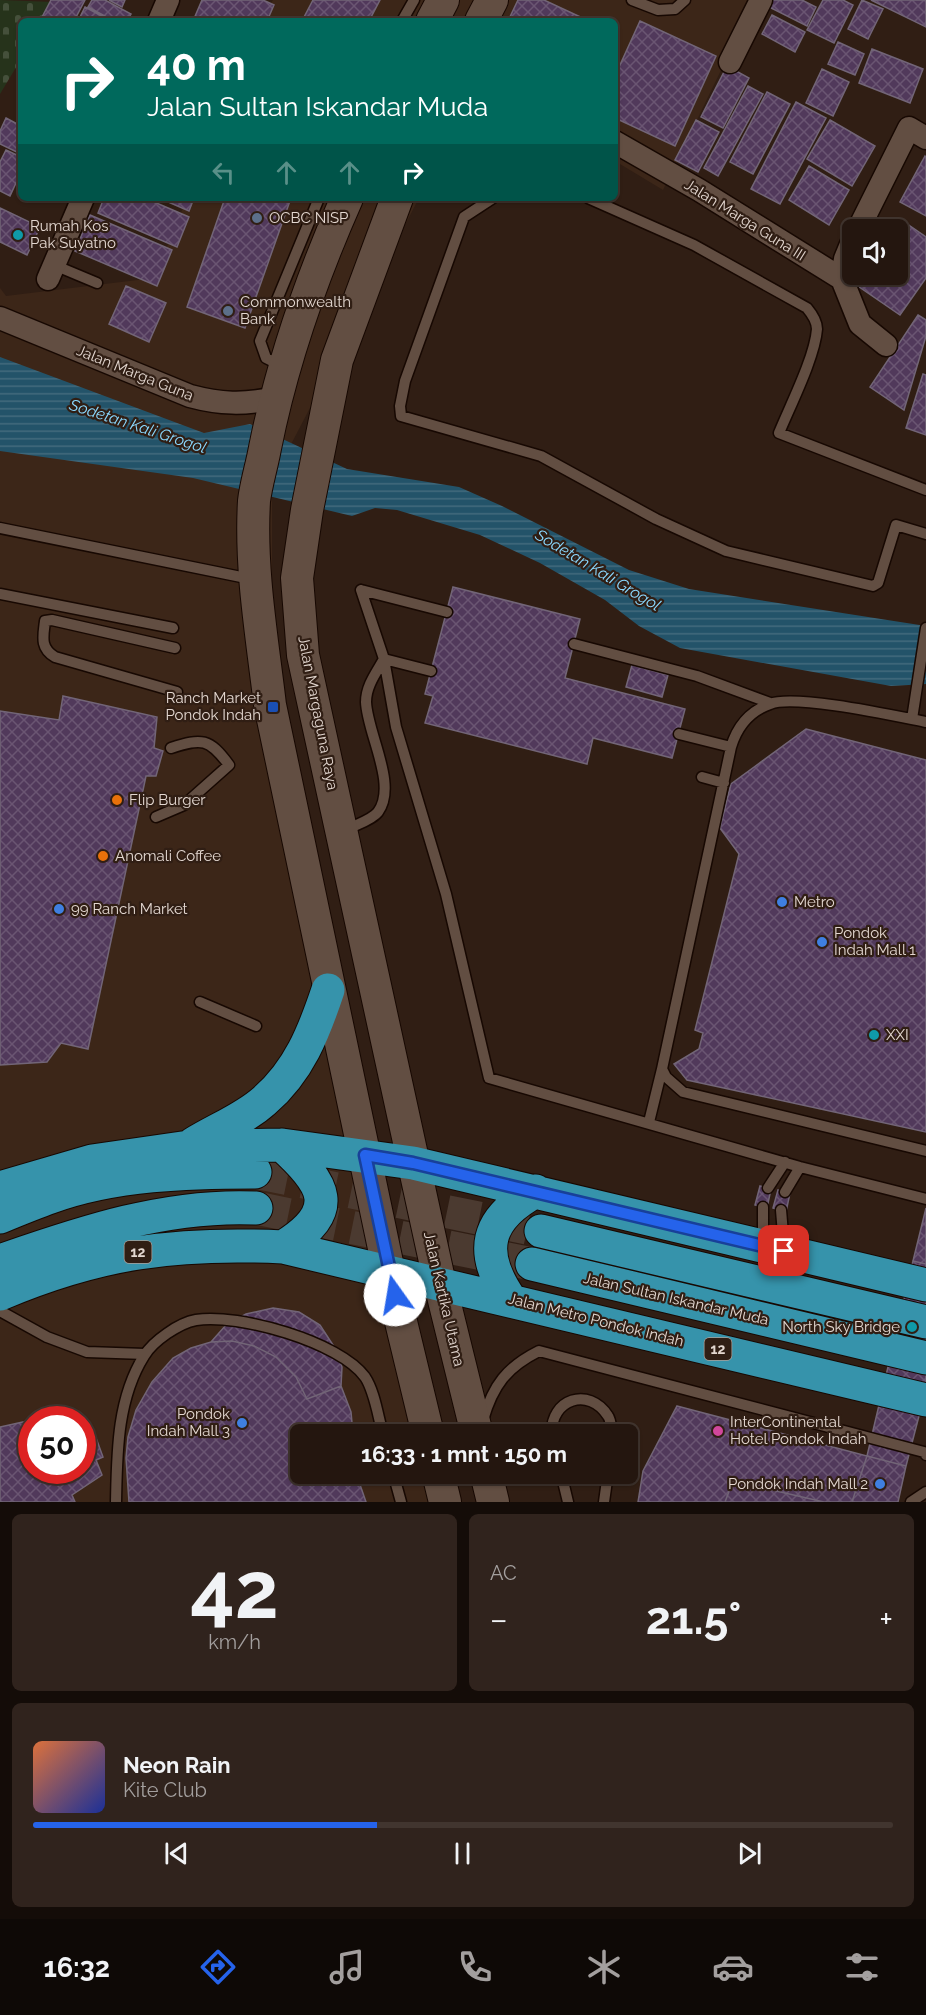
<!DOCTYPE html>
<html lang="id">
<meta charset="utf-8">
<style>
:root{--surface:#24160f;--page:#30231d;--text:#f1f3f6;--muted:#a39f9e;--line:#41352f;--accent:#2563eb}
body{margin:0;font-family:Raleway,sans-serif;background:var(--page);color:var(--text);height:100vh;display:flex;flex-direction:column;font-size:22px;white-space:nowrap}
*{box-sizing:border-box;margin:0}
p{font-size:20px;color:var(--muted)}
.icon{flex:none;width:33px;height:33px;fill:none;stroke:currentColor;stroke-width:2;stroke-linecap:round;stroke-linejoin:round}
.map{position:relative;height:1502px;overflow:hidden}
.panel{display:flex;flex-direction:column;gap:12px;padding:12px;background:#140c08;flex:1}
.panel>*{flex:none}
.top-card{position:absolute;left:18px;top:18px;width:600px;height:183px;border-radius:9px;box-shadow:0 2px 4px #0004,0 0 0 2px var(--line);background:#00695c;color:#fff;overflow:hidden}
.buttons{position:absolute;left:842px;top:219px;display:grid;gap:12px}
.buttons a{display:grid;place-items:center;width:66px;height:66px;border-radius:9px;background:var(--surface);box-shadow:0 2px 4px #0004,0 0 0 2px var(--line);font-size:30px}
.speed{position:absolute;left:18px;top:1406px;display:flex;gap:12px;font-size:30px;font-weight:700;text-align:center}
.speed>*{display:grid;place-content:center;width:78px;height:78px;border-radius:50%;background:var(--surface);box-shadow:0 2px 4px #0004,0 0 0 2px var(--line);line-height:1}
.speed .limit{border:9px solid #d22;background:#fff;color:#111}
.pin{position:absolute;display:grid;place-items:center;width:51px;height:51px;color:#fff;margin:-26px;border-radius:12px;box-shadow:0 3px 9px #0006}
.me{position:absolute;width:66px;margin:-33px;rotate:347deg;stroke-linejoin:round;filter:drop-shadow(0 0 4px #0008)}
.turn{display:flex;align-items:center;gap:21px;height:126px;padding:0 30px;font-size:27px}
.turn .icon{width:78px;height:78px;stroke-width:2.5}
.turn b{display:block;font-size:42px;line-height:51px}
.lanes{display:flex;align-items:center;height:57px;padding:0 30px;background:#0003;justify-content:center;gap:30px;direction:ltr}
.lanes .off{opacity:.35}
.big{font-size:45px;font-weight:700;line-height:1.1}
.panel .tile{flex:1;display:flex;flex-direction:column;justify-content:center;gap:9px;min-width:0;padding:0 21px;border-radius:9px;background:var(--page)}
.panel .dial{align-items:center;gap:0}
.dial b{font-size:78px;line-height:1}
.song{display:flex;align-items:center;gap:18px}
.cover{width:72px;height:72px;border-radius:9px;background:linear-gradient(135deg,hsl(20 70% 55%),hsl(230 70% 35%))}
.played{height:6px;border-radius:3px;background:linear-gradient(90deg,var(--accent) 40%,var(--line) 40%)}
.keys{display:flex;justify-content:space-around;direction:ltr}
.heat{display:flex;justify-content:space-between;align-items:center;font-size:33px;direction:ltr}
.panel .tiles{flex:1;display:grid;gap:12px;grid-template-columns:1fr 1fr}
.tile:last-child{grid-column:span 2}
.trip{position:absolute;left:290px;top:1424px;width:348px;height:60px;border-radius:9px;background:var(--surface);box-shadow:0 2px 4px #0004,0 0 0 2px var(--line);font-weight:700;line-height:60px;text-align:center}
.tabs{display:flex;height:96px;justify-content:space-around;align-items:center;background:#0e0906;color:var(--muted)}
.tabs .icon{width:42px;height:42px}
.tabs .selected{color:var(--accent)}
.tabs b{font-size:27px;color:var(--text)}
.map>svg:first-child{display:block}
</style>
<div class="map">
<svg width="926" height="1502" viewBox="0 0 926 1502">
<defs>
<pattern id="cemetery-stones" width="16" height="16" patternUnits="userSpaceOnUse" patternTransform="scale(1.5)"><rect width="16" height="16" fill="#26331b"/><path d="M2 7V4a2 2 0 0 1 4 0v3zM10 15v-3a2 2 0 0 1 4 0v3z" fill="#45503b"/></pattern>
<pattern id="water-rules" width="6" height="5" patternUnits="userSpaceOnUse" patternTransform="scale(1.5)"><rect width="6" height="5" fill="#235369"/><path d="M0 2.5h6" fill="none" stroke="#436b7d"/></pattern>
<pattern id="building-cross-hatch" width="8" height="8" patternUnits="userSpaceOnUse" patternTransform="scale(1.5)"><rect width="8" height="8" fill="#51395b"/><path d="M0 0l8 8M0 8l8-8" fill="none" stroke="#6a5572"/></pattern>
</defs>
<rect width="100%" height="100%" fill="#301e14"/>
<path fill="#3c2618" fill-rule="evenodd" d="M273,0H755L663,190L615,161V21H259Z
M187,198H419L272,481V693L429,1434H300V1473H437L444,1502H0V288L6,296L154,278ZM32,1419H82V1470H32Z"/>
<path fill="url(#cemetery-stones)" d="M0,0L53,2L42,21H21V59L0,94Z"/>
<path fill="url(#water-rules)" d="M0,357L204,433L250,424L347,469L459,487L502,506L629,570L689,589L926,626V684L891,686L680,648L639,626L605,600L540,563L480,535L397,510L375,508L352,516L193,478L0,451Z"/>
<path fill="url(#building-cross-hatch)" stroke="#726577" stroke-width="1.5" d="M51,0H85L74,21H40Z
M92,0H105L131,14L127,21H114L88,7Z
M109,0H125L122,7Z
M202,0H263L274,5L267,21H193Z
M313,0H380L369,21H302Z
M518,0H544L589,21H508Z
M773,0H802L816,7L807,26L769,7Z
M823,0H843L853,5L834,43L807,30Z
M862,0L883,9L868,39L848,29Z
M871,0H926V27Z
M85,7L111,21H78Z
M772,15L805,32L795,52L762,34Z
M640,21L716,56L675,146L615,118V76Z
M838,42L864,54L855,75L828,64Z
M872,49L923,69L910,103L859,83Z
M727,66L749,78L723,128L701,117Z
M822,69L849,82L833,116L806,103Z
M748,86L763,94L718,176L704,168Z
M767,92L790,104L753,174L730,162Z
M796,102L826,118L780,204L751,189Z
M6,118L21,126V154L0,144V131Z
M696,120L719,132L698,172L675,160Z
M830,120L875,146L852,186L807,159Z
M6,150L21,157V172L10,196L0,191V162Z
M925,156L926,157V216L900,202Z
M809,166L849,190L829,225L789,200Z
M104,198H145L189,217L177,247L98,213Z
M159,198H194L189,211Z
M225,198H291L245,328L187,307Z
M0,208L40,227L27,255L0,242Z
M90,215L172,250L157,286L75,251Z
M900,219L926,237V278L900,315L855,284L862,274H897V230H893Z
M126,286L166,303L149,342L109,324Z
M918,315L926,320V336L904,410L870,387Z
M923,374L926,375V435L906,428Z
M453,587L580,619L565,678L685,709L672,758L593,738L587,764L425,723L433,696L425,694Z
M632,665L668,675L662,697L626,687Z
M63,696L157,717L154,748L163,751L156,776H146L88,1049L61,1043L47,1062L0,1065V711L59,720Z
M806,729L926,760V1132L687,1080L674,1064L699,1049L703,1033L695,1030L739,854L720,828L731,784Z
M760,1186L771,1189L767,1208L755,1205Z
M778,1190L790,1193L786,1212L773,1208Z
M926,1208V1264L913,1261Z
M913,1261L926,1264V1389L906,1466L867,1456Z
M273,1308L299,1312L320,1325L335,1348L342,1367L341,1386L307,1399L296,1377L276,1357L254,1346L232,1341L211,1342L226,1325L246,1314Z
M232,1341L254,1346L276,1357L296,1377L307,1399L341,1386L351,1412L353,1434H300V1473H356L366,1502H129L126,1458L128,1437L136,1410L152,1382L173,1358L191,1348L211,1342Z
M677,1406L867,1456L852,1502H824L733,1481L725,1502H638L643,1471Z
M32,1420V1470H82V1427L88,1438L95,1435L103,1457L96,1460L102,1475L72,1495L75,1502H0V1427Z
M867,1456L906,1466L898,1502H852Z
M733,1481L824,1502H725Z"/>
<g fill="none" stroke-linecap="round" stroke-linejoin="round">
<path stroke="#4b3a30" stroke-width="33" stroke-dasharray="33 16" stroke-linecap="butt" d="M255,1172L541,1231
M256,1208L532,1264"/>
<g stroke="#170802" stroke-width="13">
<path id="lane" d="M632,0L658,10L675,9L685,0
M402,21L414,0
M493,198L464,217L405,381L400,406L401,416L541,456L656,519L726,551L873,586L878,583L896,525L926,534
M588,198L694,245L807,308C812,314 817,321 817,329C815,357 790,406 779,433L926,490
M54,265L97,283
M282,366L266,358L260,341L319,198
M0,528L251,579
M361,590L384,659L396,727L446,894L489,1078L800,1167L926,1199
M361,590L447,612
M0,594L173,628
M574,644L697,676L770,703
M175,648L52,620L45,621C43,637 40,648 55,657L177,692
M384,659L431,671
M912,719L926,628
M926,722C895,716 795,694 770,704C750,711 737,727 731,747L662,1069L666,1077L683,1092L926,1151
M679,734L731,747
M702,777L724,783
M156,817L184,805L229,765C209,738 202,738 171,748
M346,830C355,825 372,820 378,812C398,785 367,733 366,702C366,686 376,673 384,659
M200,1002L256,1026
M649,1122L662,1069
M768,1188L785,1162
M785,1192L800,1167
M781,1210L784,1246
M763,1242V1207
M0,1311L47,1337L87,1352L145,1354
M483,1420C493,1385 507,1367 539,1351L924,1452L926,1455
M552,1434C550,1399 589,1386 608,1416C611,1420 611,1428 612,1434
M393,1473L401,1502
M561,1473L568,1502
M116,1502C117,1453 117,1399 144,1356C153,1341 179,1323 196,1320C238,1313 340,1342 365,1377C375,1392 378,1417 383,1434
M604,1502L608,1473
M911,1502L926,1492"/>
</g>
<g stroke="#170802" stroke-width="25">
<path id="street" d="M159,21L168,0
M730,62L761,0
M615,142L699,190L842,279L845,259L852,242
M858,230L909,128L926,138
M48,279L83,198
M842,279L860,324L886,345
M0,318L190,396C220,404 244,405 275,398"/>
</g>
<g stroke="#170802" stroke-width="34">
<path id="secondary" d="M432,21L443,0
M481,21L492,0
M347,198C312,277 282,363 265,448C262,465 256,484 254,501C250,570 262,637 270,705L389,1272L428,1434
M397,198L337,360L307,510L297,578L303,655L440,1284L477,1434
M438,1473L445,1502
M486,1473L493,1502"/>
</g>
<g stroke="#170802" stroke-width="35">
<path id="highway" d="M193,1144C215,1130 244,1119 264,1101C299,1071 314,1032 328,990
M282,1145C325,1184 342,1210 283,1247
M0,1188L92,1161L189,1147L282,1145L413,1163L926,1285
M0,1217C17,1210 34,1203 51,1197C114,1174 189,1172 255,1172
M541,1231L926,1322
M0,1261C83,1232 167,1204 256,1208
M532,1264L926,1358
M0,1294C99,1252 176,1242 283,1247L926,1400
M510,1299C478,1252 485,1219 536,1191"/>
</g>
<use href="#lane" stroke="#624e42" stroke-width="10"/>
<use href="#street" stroke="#624e42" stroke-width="22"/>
<use href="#secondary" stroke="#624e42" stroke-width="32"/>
<use href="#highway" stroke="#3693ab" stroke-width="33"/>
</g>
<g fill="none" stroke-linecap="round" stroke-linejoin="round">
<g stroke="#184099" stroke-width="15">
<path id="route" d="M395,1295L365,1155L413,1163L784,1251"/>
</g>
<use href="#route" stroke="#2563eb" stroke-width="10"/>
</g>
<g fill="#5c6f8a" stroke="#301e14" stroke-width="2">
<circle cx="257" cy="218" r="6"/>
<circle cx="228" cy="311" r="6"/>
</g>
<g fill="#0f9aa8" stroke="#301e14" stroke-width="2">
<circle cx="18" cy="235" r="6"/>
<circle cx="874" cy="1035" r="6"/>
<circle cx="912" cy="1327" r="6"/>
</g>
<rect fill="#1a4fb4" stroke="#301e14" stroke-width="2" x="267" y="701" width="12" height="12" rx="3"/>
<g fill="#e8710a" stroke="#301e14" stroke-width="2">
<circle cx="117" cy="800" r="6"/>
<circle cx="103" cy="856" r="6"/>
</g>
<g fill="#3f7fe0" stroke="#301e14" stroke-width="2">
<circle cx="782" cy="902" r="6"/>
<circle cx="59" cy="909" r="6"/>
<circle cx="822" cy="942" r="6"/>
<circle cx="242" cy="1423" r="6"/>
<circle cx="880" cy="1484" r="6"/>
</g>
<circle fill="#d1479c" stroke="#301e14" stroke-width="2" cx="718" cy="1431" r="6"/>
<g text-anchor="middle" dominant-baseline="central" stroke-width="4.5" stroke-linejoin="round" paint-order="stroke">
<g fill="#301e14" stroke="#ada098" stroke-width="1.5">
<rect x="124.5" y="1241" width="27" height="22" rx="4.5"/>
<rect x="704.5" y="1338" width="27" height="22" rx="4.5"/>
</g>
<g font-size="14" font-weight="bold" fill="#e3d7d0">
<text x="138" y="1252">12</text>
<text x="718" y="1349">12</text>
</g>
<g font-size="15" fill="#e3d7d0" stroke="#301e14" text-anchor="start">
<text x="269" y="218">OCBC NISP</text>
<text x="30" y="226">Rumah Kos<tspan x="30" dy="17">Pak Suyatno</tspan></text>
<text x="240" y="302">Commonwealth<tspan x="240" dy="17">Bank</tspan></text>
<text x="261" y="698" text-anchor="end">Ranch Market<tspan x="261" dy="17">Pondok Indah</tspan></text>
<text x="129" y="800">Flip Burger</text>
<text x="115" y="856">Anomali Coffee</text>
<text x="794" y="902">Metro</text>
<text x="71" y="909">99 Ranch Market</text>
<text x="834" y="933">Pondok<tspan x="834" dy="17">Indah Mall 1</tspan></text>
<text x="886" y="1035">XXI</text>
<text x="900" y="1327" text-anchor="end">North Sky Bridge</text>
<text x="230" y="1414" text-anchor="end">Pondok<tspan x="230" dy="17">Indah Mall 3</tspan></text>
<text x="730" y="1422">InterContinental<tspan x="730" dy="17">Hotel Pondok Indah</tspan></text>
<text x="868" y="1484" text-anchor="end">Pondok Indah Mall 2</text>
</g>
<g font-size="15" fill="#e3d7d0" stroke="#301e14">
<text transform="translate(745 220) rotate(32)">Jalan Marga Guna III</text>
<text transform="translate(135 373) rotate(22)">Jalan Marga Guna</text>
<text transform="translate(318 713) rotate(79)">Jalan Margaguna Raya</text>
<text transform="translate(444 1299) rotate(77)">Jalan Kartika Utama</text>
<text transform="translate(676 1299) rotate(13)">Jalan Sultan Iskandar Muda</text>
<text transform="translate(596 1320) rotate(14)">Jalan Metro Pondok Indah</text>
</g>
<g font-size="16" font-style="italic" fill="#8ad8fe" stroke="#301e14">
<text transform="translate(138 426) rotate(18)">Sodetan Kali Grogol</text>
<text transform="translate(598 570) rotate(31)">Sodetan Kali Grogol</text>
</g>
</g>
</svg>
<div class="buttons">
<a><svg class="icon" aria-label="sound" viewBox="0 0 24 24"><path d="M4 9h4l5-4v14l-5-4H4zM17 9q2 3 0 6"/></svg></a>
</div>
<div class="speed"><div class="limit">50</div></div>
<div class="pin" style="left:784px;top:1251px;background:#d93025"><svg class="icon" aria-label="arrive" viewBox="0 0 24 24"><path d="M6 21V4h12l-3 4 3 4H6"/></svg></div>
<svg class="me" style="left:395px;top:1295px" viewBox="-20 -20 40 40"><circle r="19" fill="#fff"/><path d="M0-13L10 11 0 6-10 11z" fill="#2563eb"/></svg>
<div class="trip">16:33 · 1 mnt · 150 m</div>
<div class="top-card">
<div class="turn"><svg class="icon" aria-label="right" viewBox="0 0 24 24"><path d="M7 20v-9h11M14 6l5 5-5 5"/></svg><div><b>40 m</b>Jalan Sultan Iskandar Muda</div></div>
<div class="lanes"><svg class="icon off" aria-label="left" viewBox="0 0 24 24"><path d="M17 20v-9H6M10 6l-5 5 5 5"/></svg><svg class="icon off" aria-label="ahead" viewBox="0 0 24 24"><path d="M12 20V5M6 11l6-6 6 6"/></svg><svg class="icon off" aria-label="ahead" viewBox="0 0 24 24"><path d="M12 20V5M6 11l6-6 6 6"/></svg><svg class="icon" aria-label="right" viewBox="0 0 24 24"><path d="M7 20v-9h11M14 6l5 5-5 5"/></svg></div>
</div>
</div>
<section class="panel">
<div class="tiles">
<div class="tile dial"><b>42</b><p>km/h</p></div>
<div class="tile"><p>AC</p>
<div class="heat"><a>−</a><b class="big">21.5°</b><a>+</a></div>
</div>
<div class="tile">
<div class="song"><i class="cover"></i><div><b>Neon Rain</b><p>Kite Club</p></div></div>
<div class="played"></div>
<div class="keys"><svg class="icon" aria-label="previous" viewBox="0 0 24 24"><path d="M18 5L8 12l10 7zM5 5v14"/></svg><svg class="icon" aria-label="pause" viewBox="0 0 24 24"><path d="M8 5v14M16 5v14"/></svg><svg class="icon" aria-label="next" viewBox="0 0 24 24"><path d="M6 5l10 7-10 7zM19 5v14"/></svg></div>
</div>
</div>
</section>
<nav class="tabs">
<b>16:32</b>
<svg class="icon selected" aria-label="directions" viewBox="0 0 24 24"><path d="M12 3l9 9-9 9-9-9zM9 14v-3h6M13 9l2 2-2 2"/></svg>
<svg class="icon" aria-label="music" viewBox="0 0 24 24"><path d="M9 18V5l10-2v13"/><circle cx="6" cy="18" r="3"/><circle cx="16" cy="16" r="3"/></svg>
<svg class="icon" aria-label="phone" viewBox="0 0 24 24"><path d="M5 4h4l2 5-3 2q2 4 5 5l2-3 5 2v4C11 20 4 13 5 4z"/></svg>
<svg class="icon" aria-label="climate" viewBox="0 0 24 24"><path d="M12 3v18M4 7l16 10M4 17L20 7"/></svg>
<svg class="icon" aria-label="car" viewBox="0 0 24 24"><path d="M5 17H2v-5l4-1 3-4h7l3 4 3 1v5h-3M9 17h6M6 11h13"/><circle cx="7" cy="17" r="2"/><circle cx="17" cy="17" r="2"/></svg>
<svg class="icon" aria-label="filters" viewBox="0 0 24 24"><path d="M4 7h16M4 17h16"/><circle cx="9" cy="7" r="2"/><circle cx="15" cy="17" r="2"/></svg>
</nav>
